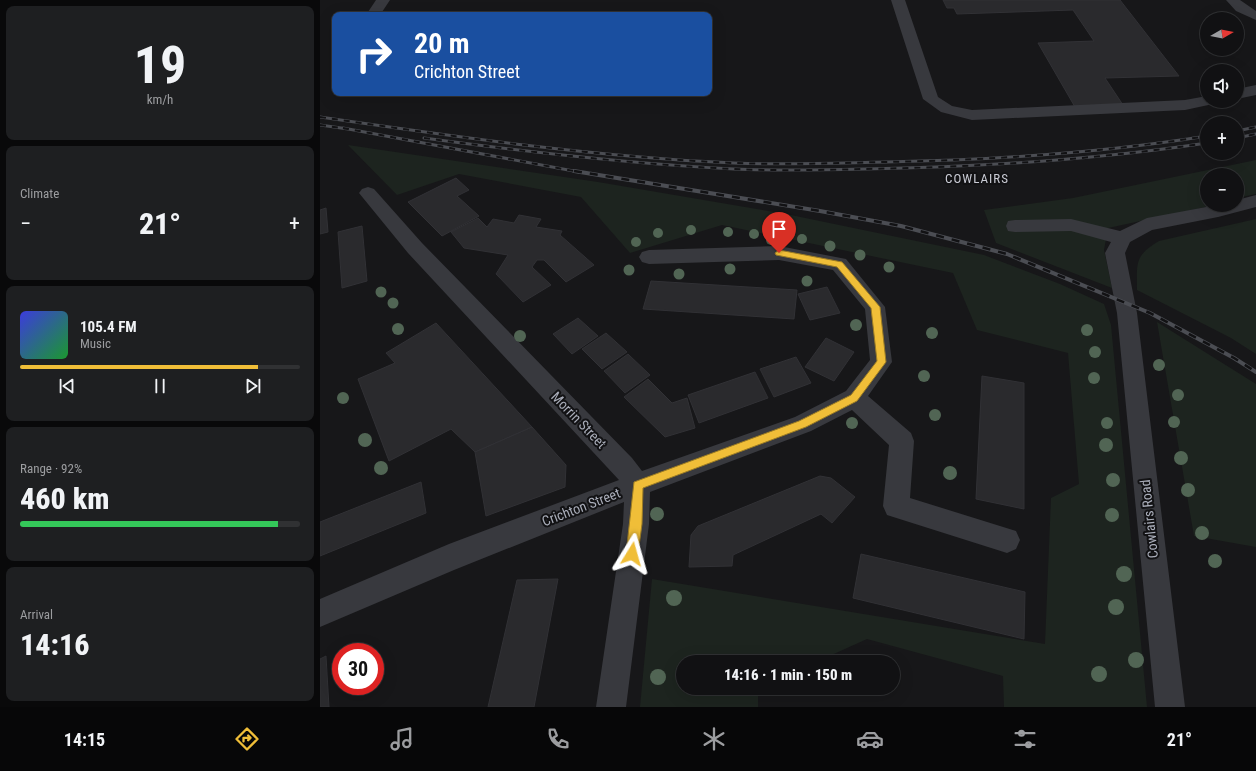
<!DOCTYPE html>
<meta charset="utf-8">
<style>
:root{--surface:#111113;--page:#1e1f21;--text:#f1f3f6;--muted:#9c9da0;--line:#303133;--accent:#f0be38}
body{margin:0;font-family:"Roboto Condensed",sans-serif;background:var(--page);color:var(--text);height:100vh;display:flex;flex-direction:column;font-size:15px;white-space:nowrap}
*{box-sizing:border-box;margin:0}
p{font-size:13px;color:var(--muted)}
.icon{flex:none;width:22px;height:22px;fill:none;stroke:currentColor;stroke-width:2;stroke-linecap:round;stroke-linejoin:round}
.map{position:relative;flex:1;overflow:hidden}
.sheet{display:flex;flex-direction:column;gap:6px;padding:6px;background:#09090a;width:320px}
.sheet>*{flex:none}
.hud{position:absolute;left:12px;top:12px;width:380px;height:84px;border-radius:8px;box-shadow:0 4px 16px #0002,0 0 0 1px var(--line);background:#1a4fa0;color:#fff;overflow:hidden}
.needle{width:26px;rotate:81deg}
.buttons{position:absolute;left:880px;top:12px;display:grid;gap:8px}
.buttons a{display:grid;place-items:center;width:44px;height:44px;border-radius:50%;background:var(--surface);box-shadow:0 4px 16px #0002,0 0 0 1px var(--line);font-size:20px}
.speed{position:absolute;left:12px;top:643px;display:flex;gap:8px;font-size:20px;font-weight:700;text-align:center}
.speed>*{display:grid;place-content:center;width:52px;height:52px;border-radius:50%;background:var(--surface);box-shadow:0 4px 16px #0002,0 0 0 1px var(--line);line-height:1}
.speed .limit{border:6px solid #d22;background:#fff;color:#111}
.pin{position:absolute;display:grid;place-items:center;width:34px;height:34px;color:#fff;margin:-41px -17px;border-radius:50% 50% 50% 0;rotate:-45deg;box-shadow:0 0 4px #0007}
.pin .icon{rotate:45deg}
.me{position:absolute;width:44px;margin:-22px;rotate:8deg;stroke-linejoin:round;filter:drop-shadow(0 0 3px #0008)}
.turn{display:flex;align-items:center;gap:14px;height:84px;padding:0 16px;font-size:18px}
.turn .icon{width:52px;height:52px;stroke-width:2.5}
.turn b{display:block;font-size:28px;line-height:34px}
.big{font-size:30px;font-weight:800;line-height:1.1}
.sheet .tile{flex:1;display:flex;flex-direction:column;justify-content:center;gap:6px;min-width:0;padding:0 14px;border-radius:8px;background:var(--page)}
.sheet .dial{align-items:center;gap:0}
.dial b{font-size:52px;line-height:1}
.song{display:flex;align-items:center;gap:12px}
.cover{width:48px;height:48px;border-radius:6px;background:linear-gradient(135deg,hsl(240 70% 55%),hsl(130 70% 35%))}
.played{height:4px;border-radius:2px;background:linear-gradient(90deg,var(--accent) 85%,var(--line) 85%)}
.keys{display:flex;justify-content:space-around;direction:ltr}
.heat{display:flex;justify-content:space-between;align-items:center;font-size:22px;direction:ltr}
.charge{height:6px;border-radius:3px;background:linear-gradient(90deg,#34c759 92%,var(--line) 0)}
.trip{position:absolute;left:356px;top:655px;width:224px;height:40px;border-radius:20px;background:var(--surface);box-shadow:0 4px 16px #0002,0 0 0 1px var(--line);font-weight:800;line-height:40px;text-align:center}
.tabs{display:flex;height:64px;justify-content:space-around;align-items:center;background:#070708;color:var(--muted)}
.tabs .icon{width:28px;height:28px}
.tabs .current{color:var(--accent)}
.tabs b{font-size:18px;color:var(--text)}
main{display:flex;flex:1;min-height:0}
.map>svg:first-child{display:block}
</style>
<main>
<section class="sheet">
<div class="tile dial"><b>19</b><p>km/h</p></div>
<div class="tile"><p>Climate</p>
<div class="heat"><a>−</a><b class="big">21°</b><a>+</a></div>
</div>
<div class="tile">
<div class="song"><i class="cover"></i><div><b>105.4 FM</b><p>Music</p></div></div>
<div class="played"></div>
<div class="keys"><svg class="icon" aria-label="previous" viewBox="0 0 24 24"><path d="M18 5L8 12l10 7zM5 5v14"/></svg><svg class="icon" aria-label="pause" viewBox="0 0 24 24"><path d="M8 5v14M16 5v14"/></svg><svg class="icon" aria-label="next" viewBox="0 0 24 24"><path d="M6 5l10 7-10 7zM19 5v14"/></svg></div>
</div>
<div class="tile"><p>Range · 92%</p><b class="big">460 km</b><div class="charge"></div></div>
<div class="tile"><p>Arrival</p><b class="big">14:16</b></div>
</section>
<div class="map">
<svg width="936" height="707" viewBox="0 0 936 707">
<rect width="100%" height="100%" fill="#171719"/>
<path fill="#1d241f" d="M28,145L278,182L466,214L664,255L740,284L784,304L791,325L827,707H684L683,676L547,639L496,662H363V688H440L438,689V707H320L332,579L725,644L731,498L759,484L748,353L657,330L633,273L402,225L310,253L261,197L139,174L77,195Z
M936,160V194L917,198V175H887V205H895L788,228L784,250L792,288L676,243L664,210L753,198Z
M936,219V354L911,338L817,290C817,263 814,256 839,241Z
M837,322L936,384V547L874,536Z"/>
<path fill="#2a2a2d" stroke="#313135" d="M623,0H800L859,76L785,78L803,105L755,107L718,43L774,41L753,10L637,14L634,8H627Z
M136,178L149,190L137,196L159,216L122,236L88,202Z
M6,208L8,232L0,234V210Z
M199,215L221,219L216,227L242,231L240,235L274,265L246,282L224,260H217L212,267L231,285L203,302L176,274L188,255L144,248L131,232L158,218L167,227L173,219L194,223Z
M42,226L47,281L22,288L18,232Z
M331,281L477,290L474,319L323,309Z
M507,287L520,313L490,320L478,294Z
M258,318L278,336L252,354L233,334Z
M116,323L212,427L155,452L131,429L69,461L38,379L75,363L66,353Z
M286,333L307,352L282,369L262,349Z
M506,338L534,352L514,381L485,367Z
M308,354L330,375L305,393L284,371Z
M476,357L491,383L454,397L440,369Z
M435,372L448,398L379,423L368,395Z
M662,376L704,383V509L656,499Z
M328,379L352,403L367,398L375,428L345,437L304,397Z
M212,427L246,465L245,487L166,516L155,452Z
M500,476L511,478L535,497L512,523L501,514L413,555L412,566L369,567L371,535L378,526Z
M101,482L106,513L0,556V522Z
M541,554L705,592L704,639L533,598Z
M238,579L214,707H168L197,580Z
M6,656L9,707H0V659Z"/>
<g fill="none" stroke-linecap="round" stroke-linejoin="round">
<path fill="#38393e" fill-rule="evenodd" d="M56,0H70L60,15H46Z
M571,0H585L618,97L632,106L652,110L865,100L887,96V101H895L893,104L865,110L652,120L621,112L603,99Z
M906,0H920L936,11V20L916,11Z
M936,85V95L917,99V89Z
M48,187L54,189L102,243L312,458L322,471L475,417L526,391L550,360L545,309L513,270L459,260L329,264L322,262L319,257L322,252L329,250L459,246L526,259L565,307L572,362L548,396L591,433L594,441L590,498L696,531L700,540L696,549L687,553L567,515L563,506L569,445L532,410L491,431L330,492L329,524L306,707H276L303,524L304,502L134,570L0,627V599L129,544L299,480L88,253L39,193L42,189Z
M936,195V207L898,217L832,230L810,242L805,253L817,313L865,707H835L797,313L785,253L791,242L751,231L695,232L688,231L686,226L688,221L695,220L751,219L800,231L827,218L897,205H917V200Z"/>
<g stroke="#4b4d53" stroke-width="3">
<path id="rail-far1" d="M0,117C137,137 275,157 414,163C464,165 515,163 566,162C673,160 781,153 887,136
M0,125L28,129
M23,128L259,172
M917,131L936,127
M104,138C207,152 310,164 414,169C458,171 501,170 545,169C660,167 773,160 887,143
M917,138L936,134"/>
</g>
<g stroke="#4b4d53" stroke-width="4">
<path id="rail" d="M254,171L500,211L581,226L687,254L830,313L914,358L936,372"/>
</g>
<use href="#rail-far1" stroke="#121214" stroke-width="2" stroke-dasharray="6" stroke-linecap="butt"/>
<use href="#rail" stroke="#121214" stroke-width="2.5" stroke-dasharray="8" stroke-linecap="butt"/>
</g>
<g fill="#516554">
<circle cx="371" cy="230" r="5"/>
<circle cx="408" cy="232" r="5"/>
<circle cx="338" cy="233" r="5"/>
<circle cx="434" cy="234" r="5"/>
<circle cx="482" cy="239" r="5"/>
<circle cx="451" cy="240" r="5"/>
<circle cx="316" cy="242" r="5"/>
<circle cx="510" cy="246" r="5.5"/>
<circle cx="540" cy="255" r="5.5"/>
<circle cx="569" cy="267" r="5.5"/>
<circle cx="410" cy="269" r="5.5"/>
<circle cx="309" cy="270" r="5.5"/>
<circle cx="359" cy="274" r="5.5"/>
<circle cx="487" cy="281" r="5.5"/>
<circle cx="61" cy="292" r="5.5"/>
<circle cx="73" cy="303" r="5.5"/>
<circle cx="536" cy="325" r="6"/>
<circle cx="78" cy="329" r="6"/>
<circle cx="767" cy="330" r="6"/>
<circle cx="612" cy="333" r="6"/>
<circle cx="200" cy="336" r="6"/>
<circle cx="775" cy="352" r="6"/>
<circle cx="839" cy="365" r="6"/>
<circle cx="604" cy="376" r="6"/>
<circle cx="774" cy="378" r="6"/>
<circle cx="858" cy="395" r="6"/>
<circle cx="23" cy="398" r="6"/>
<circle cx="615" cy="415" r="6"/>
<circle cx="854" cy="422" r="6"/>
<circle cx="532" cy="423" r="6"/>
<circle cx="787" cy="423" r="6"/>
<circle cx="45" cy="440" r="7"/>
<circle cx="786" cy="445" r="7"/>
<circle cx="861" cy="458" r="7"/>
<circle cx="61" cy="468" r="7"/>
<circle cx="630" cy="473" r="7"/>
<circle cx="793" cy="480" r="7"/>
<circle cx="868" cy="490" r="7"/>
<circle cx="337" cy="514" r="7"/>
<circle cx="792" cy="515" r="7"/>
<circle cx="882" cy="533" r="7"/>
<circle cx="895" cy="561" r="7"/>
<circle cx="804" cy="574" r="8"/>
<circle cx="354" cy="598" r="8"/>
<circle cx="796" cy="607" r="8"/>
<circle cx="816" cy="660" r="8"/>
<circle cx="779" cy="674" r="8"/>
<circle cx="338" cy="677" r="8"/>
</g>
<path fill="#f0be38" stroke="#9c7c24" d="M459,250L522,262L560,307L566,362L537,401L486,427L323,488L322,524L318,554L316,558L312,560L308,558L306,554L314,482L479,421L531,395L557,361L551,308L517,267L456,255L455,253Z"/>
<g text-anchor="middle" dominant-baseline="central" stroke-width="4" stroke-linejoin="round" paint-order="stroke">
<g font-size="13" letter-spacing="1" fill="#caccd5" stroke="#121214">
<text x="657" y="178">COWLAIRS</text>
</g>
<g font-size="14" fill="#a9adb9" stroke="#121214">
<text transform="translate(259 420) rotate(46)">Morrin Street</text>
<text transform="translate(261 507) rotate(-21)">Crichton Street</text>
<text transform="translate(829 519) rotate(-96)">Cowlairs Road</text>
</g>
</g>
</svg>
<div class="buttons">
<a><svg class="needle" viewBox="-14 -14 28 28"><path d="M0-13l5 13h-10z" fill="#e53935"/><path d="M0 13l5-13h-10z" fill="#9c9da0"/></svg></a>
<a><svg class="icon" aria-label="sound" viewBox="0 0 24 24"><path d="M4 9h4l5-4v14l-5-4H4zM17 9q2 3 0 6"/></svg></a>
<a>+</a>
<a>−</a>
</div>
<div class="speed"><div class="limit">30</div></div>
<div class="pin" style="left:459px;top:253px;background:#d93025"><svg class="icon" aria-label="arrive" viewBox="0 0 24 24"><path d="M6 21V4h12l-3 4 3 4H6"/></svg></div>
<svg class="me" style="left:312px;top:554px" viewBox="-20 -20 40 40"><path d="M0-17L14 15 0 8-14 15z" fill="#f0be38" stroke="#fff" stroke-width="4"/></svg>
<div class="trip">14:16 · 1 min · 150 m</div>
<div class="hud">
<div class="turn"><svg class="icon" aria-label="right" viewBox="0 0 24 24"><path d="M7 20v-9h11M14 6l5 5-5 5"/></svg><div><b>20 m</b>Crichton Street</div></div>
</div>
</div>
</main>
<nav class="tabs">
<b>14:15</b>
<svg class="icon current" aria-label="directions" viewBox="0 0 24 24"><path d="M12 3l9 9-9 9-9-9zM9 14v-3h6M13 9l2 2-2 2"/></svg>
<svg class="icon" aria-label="music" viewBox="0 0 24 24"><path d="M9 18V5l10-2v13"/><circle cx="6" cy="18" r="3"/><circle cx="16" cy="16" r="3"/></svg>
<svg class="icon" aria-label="phone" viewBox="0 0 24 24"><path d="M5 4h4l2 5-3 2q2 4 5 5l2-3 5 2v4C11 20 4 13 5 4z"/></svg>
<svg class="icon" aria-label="climate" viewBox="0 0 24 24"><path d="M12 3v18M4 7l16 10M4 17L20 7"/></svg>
<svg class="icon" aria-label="car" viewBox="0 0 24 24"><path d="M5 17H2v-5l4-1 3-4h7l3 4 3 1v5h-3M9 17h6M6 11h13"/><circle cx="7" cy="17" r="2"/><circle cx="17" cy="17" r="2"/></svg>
<svg class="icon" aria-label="filters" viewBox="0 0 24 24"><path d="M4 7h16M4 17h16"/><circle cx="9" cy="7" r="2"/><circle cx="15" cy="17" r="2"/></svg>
<b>21°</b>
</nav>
